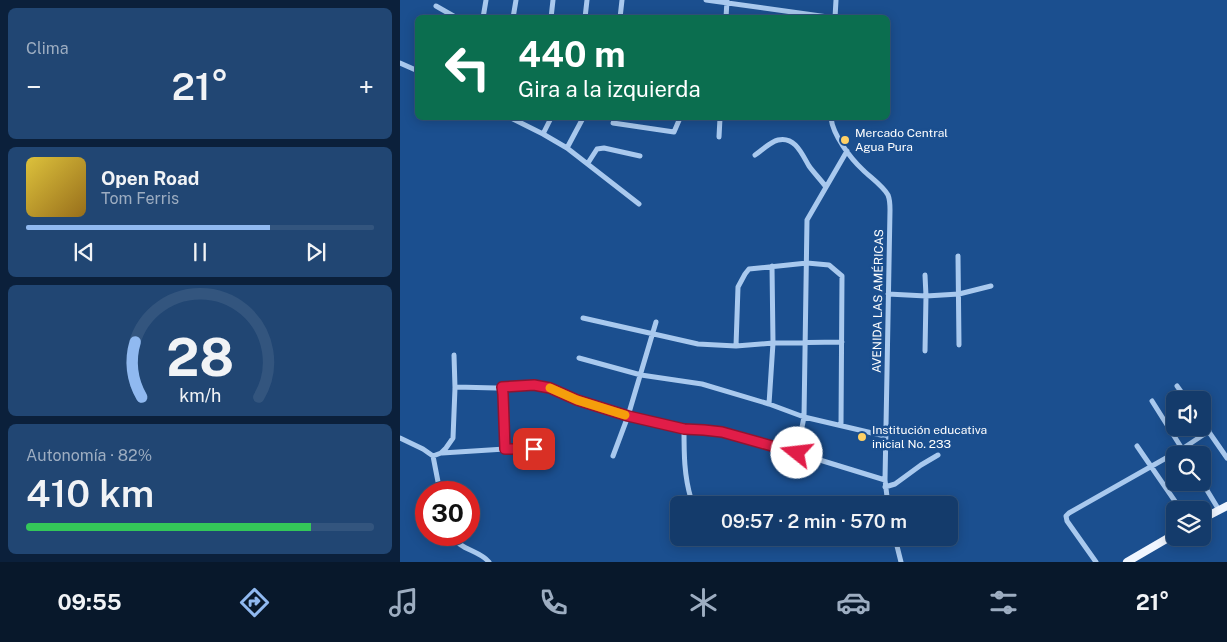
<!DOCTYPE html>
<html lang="es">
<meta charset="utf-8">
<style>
:root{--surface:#143b6b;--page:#214673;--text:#f1f3f6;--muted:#9dadc1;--line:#33557e;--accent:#90b9f0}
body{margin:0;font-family:"Public Sans",sans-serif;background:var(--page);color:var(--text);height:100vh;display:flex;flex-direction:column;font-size:19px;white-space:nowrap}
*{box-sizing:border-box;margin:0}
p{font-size:16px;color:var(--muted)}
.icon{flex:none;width:28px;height:28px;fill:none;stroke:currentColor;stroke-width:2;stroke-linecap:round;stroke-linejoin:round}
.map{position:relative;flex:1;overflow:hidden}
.sheet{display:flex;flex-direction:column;gap:8px;padding:8px;background:#0b203b;width:400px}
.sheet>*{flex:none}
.banner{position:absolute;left:15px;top:15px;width:475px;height:105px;border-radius:8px;box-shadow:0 2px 12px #0003,0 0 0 1px var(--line);background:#0b6e4f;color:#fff;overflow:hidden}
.tools{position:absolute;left:766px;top:391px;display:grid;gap:10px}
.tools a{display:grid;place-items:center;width:45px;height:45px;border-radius:8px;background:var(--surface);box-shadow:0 2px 12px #0003,0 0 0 1px var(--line);font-size:25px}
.speed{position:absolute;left:15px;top:481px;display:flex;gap:10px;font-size:25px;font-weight:700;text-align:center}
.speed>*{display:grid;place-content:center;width:65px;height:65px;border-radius:50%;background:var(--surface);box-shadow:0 2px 12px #0003,0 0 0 1px var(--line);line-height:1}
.speed .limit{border:8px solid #d22;background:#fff;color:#111}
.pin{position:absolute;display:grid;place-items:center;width:42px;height:42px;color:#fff;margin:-21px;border-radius:10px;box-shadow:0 2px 8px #0006}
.me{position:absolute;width:55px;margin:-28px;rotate:286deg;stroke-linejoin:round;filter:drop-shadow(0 0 4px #0008)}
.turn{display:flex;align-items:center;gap:18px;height:105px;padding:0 20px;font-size:22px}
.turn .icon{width:65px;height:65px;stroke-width:2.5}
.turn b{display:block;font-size:35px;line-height:42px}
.big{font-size:38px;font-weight:600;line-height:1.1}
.sheet .tile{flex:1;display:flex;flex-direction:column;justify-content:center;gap:8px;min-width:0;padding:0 18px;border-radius:8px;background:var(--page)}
.sheet .dial{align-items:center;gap:0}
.dial svg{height:130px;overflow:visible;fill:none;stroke:var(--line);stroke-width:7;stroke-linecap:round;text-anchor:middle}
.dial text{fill:var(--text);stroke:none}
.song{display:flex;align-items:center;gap:15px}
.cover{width:60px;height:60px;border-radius:8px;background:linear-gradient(135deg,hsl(50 70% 55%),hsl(40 70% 35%))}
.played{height:5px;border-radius:2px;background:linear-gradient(90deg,var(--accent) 70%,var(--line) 70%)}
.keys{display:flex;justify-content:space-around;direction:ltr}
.heat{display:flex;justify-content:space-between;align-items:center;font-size:28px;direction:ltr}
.charge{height:8px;border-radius:4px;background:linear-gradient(90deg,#34c759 82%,var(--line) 0)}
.trip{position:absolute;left:270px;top:496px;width:288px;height:50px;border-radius:8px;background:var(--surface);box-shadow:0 2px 12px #0003,0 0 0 1px var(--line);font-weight:600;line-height:50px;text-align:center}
.menu{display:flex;height:80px;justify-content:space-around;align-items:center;background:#08182b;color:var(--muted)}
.menu .icon{width:35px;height:35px}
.menu .active{color:var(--accent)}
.menu b{font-size:22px;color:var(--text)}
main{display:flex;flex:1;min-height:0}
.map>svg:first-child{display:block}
</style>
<main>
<section class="sheet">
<div class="tile"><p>Clima</p>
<div class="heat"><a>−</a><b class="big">21°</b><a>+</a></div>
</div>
<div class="tile">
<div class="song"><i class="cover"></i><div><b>Open Road</b><p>Tom Ferris</p></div></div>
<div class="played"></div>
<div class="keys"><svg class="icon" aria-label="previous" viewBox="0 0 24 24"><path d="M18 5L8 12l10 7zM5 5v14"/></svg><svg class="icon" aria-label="pause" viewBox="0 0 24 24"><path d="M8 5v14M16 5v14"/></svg><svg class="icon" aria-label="next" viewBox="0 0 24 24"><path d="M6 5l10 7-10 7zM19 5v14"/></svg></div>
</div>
<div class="tile dial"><svg viewBox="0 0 100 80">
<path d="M14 69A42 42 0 1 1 86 69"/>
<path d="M14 69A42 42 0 0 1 10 35" stroke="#90b9f0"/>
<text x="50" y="56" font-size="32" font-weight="700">28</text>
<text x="50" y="72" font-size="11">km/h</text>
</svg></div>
<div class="tile"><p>Autonomía · 82%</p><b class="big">410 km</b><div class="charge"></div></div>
</section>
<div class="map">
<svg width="827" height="562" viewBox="0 0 827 562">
<rect width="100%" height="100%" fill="#1b4f8f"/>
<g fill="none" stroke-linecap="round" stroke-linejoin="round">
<path stroke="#a9c9ee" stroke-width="5" d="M306,0L435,18
M36,6L57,18
M83,18L86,0
M113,18L116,0
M151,18L153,0
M185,18L187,0
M220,18L222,0
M326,18L327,0
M435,18L436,0
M0,63L18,71
M111,118L143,134L167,148L239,204
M431,118C433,135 450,158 463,170C471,178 482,185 488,195C490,200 490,206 490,210L485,480L488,505
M213,123L274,132L280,118
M143,134L151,118
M319,137L320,118
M167,148L183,118
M355,155C361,151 370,142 378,140C395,136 402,154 409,166C414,173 421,180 426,187
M188,163L197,149L204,148L240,156
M558,256L559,345
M525,275L526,296L525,351
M488,294L526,296L559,294L591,286
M183,318L298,344L336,346L373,343L442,342
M336,346L338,287L345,274L349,269L407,263L429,265L442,276L441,425
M179,358L241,375L302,384L369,404L404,417L485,436
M777,386L787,400
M102,387L105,449
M55,388L56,387L96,388L134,385L150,388L177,400L228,416L284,429H304L322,432L397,453L485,480
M752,401L786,455
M369,404L373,343L372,266
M802,422L827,458
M284,429C284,454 284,475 291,499
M0,438L23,449L33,456L40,492
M737,446L781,510
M42,453L105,449H134
M397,453L404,417L407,220L447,151
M33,456L41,453L46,448L53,438L55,388L54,355
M213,456L228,416L256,322
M802,482L819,510
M485,487L495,484L521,465L538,455
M52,535C59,550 79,550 89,562
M495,538L501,562
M696,562L667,521L666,516L669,513L782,449L809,431"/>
<path stroke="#f0f6ff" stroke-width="8" d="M802,519L827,506
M727,562L775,534"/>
</g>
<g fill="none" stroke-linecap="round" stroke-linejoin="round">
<g stroke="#92132f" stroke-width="12">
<path id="route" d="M134,449H105L103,394L102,387L134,385L150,388L177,400L228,416L284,429L304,430L322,432L397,453"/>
</g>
<use href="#route" stroke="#e11d48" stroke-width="9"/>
<path stroke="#f59e0b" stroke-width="9" d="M150,388L177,400L225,415"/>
</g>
<g fill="#ffd166" stroke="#1b4f8f" stroke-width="2">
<circle cx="445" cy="140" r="5"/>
<circle cx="462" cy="437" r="5"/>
</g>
<g text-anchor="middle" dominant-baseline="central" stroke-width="5" stroke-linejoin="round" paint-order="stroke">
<g font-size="12" fill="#fff" stroke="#1b4f8f" text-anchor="start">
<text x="455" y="133">Mercado Central<tspan x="455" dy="14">Agua Pura</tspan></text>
<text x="472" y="430">Institución educativa<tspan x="472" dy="14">inicial No. 233</tspan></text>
</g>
<g font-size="12" fill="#fff" stroke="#1b4f8f">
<text transform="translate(478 301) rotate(-89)">AVENIDA LAS AMÉRICAS</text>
</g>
</g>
</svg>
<div class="tools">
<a><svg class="icon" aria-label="sound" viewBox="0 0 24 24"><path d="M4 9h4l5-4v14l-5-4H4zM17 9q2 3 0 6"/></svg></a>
<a><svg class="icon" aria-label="search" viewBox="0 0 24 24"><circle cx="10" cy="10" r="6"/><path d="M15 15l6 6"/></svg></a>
<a><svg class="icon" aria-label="layers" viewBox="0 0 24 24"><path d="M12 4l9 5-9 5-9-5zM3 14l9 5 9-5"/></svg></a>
</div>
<div class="speed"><div class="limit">30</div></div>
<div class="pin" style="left:134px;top:449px;background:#d93025"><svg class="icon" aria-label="arrive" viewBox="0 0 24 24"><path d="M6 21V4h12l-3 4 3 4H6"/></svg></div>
<svg class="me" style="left:397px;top:453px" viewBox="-20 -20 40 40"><circle r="19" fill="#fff"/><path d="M0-13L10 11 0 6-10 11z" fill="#e11d48"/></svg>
<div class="trip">09:57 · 2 min · 570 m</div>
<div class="banner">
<div class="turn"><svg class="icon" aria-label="left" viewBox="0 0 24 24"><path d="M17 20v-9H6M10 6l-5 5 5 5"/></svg><div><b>440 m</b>Gira a la izquierda</div></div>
</div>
</div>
</main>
<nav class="menu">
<b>09:55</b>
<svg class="icon active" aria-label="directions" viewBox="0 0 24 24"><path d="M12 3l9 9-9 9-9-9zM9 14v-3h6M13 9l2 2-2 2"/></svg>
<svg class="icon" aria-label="music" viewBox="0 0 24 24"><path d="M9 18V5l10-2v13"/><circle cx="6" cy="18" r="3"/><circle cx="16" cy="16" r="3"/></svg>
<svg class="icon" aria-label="phone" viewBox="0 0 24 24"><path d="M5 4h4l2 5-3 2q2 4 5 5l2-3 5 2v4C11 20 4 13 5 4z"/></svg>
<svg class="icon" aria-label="climate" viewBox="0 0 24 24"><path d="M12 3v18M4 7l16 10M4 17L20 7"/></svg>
<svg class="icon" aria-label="car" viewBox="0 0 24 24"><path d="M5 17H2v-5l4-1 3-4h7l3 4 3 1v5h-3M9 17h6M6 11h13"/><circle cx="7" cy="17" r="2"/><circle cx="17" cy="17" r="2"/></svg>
<svg class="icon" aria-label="filters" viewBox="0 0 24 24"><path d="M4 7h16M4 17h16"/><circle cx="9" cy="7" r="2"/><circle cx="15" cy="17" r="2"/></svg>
<b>21°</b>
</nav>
